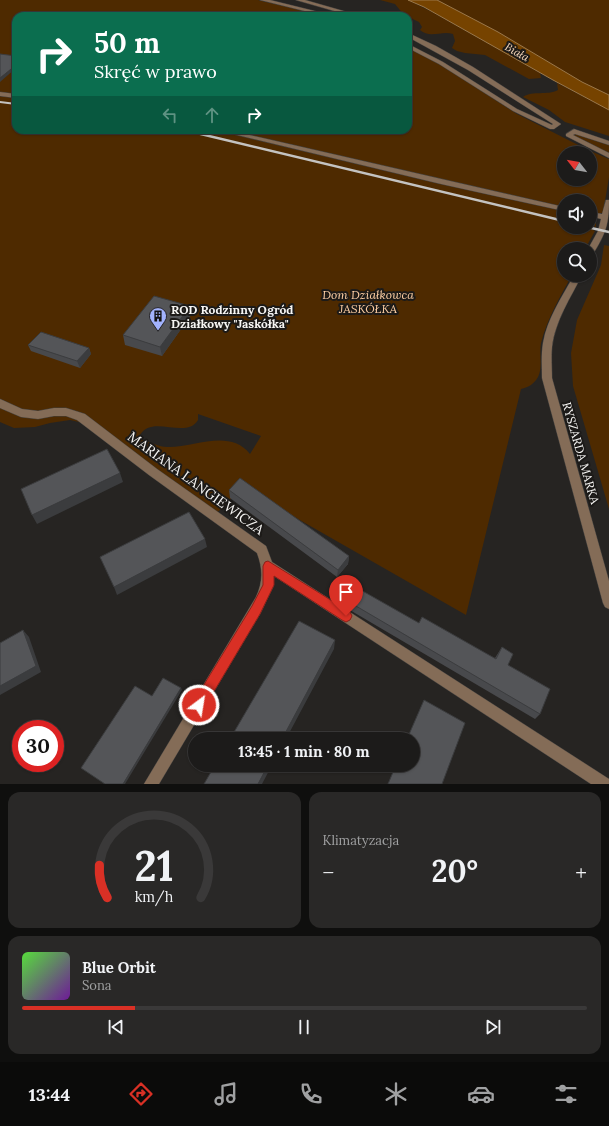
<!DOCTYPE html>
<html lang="pl">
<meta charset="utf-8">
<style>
:root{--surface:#1c1b1a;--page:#292827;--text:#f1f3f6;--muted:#a0a1a2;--line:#3a3939;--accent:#d93025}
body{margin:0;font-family:Lora,serif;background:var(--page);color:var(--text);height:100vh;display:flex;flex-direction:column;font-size:15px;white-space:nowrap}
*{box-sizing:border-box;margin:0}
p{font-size:13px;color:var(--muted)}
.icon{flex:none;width:22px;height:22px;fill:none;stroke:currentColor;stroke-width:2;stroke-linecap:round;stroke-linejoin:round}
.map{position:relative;height:784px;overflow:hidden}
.drawer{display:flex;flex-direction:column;gap:8px;padding:8px;background:#0f0f0e;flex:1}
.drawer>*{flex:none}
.banner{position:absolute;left:12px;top:12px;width:400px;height:122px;border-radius:12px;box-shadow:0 1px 3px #0004,0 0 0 1px var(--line);background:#0b6e4f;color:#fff;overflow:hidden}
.needle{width:26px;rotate:301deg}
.tools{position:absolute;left:557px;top:146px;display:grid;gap:8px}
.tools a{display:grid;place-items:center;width:40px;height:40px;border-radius:50%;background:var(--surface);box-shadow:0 1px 3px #0004,0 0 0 1px var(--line);font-size:20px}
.speed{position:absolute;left:12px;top:720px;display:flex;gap:8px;font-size:20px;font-weight:700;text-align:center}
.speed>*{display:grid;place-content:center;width:52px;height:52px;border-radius:50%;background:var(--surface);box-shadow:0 1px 3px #0004,0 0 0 1px var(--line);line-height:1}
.speed .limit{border:6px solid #d22;background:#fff;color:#111}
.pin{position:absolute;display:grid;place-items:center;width:34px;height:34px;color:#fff;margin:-41px -17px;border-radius:50% 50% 50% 0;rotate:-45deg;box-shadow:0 0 4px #0007}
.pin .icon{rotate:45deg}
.me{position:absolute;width:44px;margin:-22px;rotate:31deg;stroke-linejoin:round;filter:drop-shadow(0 0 3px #0008)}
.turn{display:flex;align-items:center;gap:14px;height:84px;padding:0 16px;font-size:18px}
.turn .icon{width:52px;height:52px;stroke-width:2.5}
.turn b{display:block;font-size:28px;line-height:34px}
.lanes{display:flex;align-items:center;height:38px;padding:0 16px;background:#0003;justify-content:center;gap:20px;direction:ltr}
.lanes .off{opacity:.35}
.big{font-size:30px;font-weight:800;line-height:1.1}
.drawer .widget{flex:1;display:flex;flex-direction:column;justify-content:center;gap:6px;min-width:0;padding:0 14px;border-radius:12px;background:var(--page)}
.drawer .dial{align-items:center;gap:0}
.dial svg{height:104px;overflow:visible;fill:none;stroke:var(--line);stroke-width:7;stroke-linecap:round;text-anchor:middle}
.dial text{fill:var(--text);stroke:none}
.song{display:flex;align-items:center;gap:12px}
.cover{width:48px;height:48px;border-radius:6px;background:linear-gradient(135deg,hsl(110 70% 55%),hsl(280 70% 35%))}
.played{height:4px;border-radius:2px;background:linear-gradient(90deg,var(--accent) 20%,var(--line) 20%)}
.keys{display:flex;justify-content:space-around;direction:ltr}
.heat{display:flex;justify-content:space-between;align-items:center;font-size:22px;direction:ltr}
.drawer .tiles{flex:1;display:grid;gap:8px;grid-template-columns:1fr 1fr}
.widget:last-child{grid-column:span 2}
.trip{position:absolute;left:188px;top:732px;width:232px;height:40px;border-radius:20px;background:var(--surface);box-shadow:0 1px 3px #0004,0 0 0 1px var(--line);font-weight:800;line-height:40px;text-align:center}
.tabs{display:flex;height:64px;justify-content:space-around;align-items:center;background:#0b0b0a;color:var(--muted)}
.tabs .icon{width:28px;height:28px}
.tabs .active{color:var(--accent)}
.tabs b{font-size:18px;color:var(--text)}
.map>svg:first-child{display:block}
</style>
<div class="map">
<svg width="609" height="784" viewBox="0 0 609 784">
<rect width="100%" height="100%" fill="#262422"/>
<path fill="#4e2a00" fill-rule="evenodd" d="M0,0H258L327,16H16V130H408V47L447,68L517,114L588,150L609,159V177L603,213H600L596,221V227L593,226L591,229L595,231L585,249H564V275H572C560,297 547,319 541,343C539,355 543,367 538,377C534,384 529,387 521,389L466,615L242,487L215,515L92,425L70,420L50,423L35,427L14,428L0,422ZM564,153H590V179H564ZM564,201H590V227H564ZM198,414L261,436L250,454C229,428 194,448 167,447C159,447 150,442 143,440L140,435C152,414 186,440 198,420Z
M380,0H408L432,12L540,73L541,78L529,79L485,55L465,53L457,51L452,48L455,41L453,34C442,30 430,39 420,30L422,27L419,22L404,15L395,4Z
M437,0H609V95L582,82L496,31Z
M557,83L609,110V136L565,122L549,110L523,97C533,90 547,96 558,90Z
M576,134L609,144V154L573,135Z
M604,245L609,246V509L573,386L571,353L577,320L601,265Z"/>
<path fill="#764300" stroke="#9c7849" d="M408,0H437L498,32L582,82L609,95V110L553,80L424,7Z"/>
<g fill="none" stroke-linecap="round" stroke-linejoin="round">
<g stroke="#43413f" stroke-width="1">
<path id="minor" d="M260,0H270L335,16H325Z
M296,0H305L361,16H352Z
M408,33L436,46L473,67L561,124L554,129H550L513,111L439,64L408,48V44L443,62L517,109L552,125L553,124L468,70L408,37Z
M0,92L16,94V98L0,96Z
M574,129L609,141V145L575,134L573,135L609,153V158L566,136V134Z
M216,130H228L564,207V211L441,184Z
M606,200H609C609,224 606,233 593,254L590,255V249H588L598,231L601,219L590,216V212L602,214Z
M574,275H582C571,297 555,321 552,347C551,357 552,368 552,378L609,581V609L605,607L603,603L542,378C542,367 541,355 543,343C547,319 562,297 574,275Z
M0,399L22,409L38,411L54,408H66L85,414L157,469L266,546L272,562L609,779V784H591L274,576L273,587L260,614L159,784H144L256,597C263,582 263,569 257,553L149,475L77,420L66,416H54L38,419L21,417L0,408Z"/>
</g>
<use href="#minor" fill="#846c57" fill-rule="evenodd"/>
<path stroke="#c4c3c1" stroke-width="2" d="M0,102L16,104"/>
<path stroke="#c4c3c1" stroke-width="2.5" d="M184,130L564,221
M587,227L609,232"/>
</g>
<path fill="#48494c" d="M191,315L162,356L125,345L123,335Z
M28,345L89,348L91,354L80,368L31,351Z
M229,490L349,556L348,564L337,577L230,498Z
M344,599L419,623L495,658L502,647L508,665L540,714L535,719L343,606Z"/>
<path fill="#3b3c3e" d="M16,65V68L0,82V78Z
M190,306L191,315L162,356L160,347Z
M89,348L91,354L80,368L77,361Z
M120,473L123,482L37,524L32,515Z
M205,539L207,547L117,595L114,587Z
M349,556L348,564L337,577L338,570Z
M23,630L29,637L41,672L0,695V686Z
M335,640L334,649L286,739H282Z
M181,688L182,690L125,784H123Z
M268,765H272L262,784H258Z"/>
<path fill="#545558" stroke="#3b3c3e" d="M0,54L16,56V65L0,78Z
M154,296L190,306L160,347L123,335Z
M41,332L89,348L77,361L28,345Z
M107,449L120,473L32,515L21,489Z
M240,478L349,556L338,570L229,490Z
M189,512L205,539L114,587L100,557Z
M352,585L419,623L422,617L496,659L502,647L513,654L508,665L550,689L540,714L344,599Z
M299,621L335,640L282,739H230Z
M23,630L36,666L0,686V643Z
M163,678L181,688L123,784H105L81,768L135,686L152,696Z
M424,700L465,723L442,784H388L396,765H413V739H407Z
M215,765H268L258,784H204Z"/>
<path fill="#d93025" stroke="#8d1f18" d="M268,561L350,612L352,616L350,620L346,622L342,620L274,576V585L260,614L203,710L199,711L194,710L192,705L194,701L252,606L263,585V566L265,562Z"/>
<defs>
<g id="building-pin" transform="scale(0.9)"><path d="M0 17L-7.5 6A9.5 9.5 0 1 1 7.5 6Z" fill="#a2b2fd" stroke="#1c1a18"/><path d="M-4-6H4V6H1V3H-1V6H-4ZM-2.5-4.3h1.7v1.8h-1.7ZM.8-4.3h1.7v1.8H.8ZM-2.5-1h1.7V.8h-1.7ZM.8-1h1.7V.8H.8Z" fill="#111"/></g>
</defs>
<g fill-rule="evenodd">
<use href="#building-pin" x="158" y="316"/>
</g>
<g text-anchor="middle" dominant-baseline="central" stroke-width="4" stroke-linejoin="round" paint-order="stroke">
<g font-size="11" font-style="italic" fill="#f9dabd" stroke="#1c1a18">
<text transform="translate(517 52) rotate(30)">Biała</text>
</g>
<g font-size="12" font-style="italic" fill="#fecfa4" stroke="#1c1a18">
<text x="368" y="294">Dom Działkowca<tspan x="368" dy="14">JASKÓŁKA</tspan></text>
</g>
<g font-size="12" font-weight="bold" fill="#f6f5f3" stroke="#1c1a18" text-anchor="start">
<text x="171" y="309">ROD Rodzinny Ogród<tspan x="171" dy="14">Działkowy "Jaskółka"</tspan></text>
</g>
<g font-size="12" fill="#f6f5f3" stroke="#1c1a18">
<text transform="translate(581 453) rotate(74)">RYSZARDA MARKA</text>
</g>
<g font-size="14" fill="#f6f5f3" stroke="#1c1a18">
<text transform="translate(196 483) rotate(36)">MARIANA LANGIEWICZA</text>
</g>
</g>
</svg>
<div class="tools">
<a><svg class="needle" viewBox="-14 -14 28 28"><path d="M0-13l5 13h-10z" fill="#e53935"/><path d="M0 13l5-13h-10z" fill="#a0a1a2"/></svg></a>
<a><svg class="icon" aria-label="sound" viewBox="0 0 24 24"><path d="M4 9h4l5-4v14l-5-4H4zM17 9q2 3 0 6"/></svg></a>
<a><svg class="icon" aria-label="search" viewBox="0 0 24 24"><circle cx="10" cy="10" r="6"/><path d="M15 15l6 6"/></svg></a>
</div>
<div class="speed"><div class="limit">30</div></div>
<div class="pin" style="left:346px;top:616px;background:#d93025"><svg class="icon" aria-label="arrive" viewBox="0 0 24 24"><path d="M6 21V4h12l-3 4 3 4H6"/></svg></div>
<svg class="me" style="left:199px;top:705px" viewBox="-20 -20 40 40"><circle r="17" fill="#d93025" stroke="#fff" stroke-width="3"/><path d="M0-11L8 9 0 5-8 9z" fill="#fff"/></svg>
<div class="trip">13:45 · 1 min · 80 m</div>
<div class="banner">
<div class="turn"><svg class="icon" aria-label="right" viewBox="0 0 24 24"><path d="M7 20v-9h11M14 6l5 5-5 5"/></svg><div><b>50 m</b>Skręć w prawo</div></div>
<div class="lanes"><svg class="icon off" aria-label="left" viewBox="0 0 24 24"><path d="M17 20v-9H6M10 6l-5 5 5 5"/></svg><svg class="icon off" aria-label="ahead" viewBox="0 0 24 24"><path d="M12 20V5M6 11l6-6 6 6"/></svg><svg class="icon" aria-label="right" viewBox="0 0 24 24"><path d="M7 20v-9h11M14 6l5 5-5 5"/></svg></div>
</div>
</div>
<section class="drawer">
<div class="tiles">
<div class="widget dial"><svg viewBox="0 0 100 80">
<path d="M14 69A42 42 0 1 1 86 69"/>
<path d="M14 69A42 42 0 0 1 8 44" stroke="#d93025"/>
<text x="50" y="56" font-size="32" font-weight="700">21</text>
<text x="50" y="72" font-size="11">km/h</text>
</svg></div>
<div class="widget"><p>Klimatyzacja</p>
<div class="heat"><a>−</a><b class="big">20°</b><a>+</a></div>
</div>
<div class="widget">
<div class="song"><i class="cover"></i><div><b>Blue Orbit</b><p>Sona</p></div></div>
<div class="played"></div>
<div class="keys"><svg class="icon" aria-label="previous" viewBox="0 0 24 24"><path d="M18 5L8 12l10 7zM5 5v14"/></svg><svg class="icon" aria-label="pause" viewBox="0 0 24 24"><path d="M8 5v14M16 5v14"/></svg><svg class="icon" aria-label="next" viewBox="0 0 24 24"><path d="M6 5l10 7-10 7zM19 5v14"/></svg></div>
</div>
</div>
</section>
<nav class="tabs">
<b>13:44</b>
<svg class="icon active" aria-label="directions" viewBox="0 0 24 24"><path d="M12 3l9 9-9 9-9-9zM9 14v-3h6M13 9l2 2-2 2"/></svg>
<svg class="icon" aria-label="music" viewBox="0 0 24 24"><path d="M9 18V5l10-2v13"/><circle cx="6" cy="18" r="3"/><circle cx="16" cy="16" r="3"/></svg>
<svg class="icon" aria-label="phone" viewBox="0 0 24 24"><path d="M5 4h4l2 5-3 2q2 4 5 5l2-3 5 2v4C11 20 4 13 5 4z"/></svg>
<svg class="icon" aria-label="climate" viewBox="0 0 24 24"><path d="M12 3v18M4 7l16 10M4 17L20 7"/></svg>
<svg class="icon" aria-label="car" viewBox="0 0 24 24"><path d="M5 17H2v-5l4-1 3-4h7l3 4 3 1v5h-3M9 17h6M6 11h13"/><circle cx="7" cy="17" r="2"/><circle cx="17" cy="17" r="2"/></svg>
<svg class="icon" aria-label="filters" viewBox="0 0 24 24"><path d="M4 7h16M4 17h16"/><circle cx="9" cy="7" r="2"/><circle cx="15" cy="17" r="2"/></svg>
</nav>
